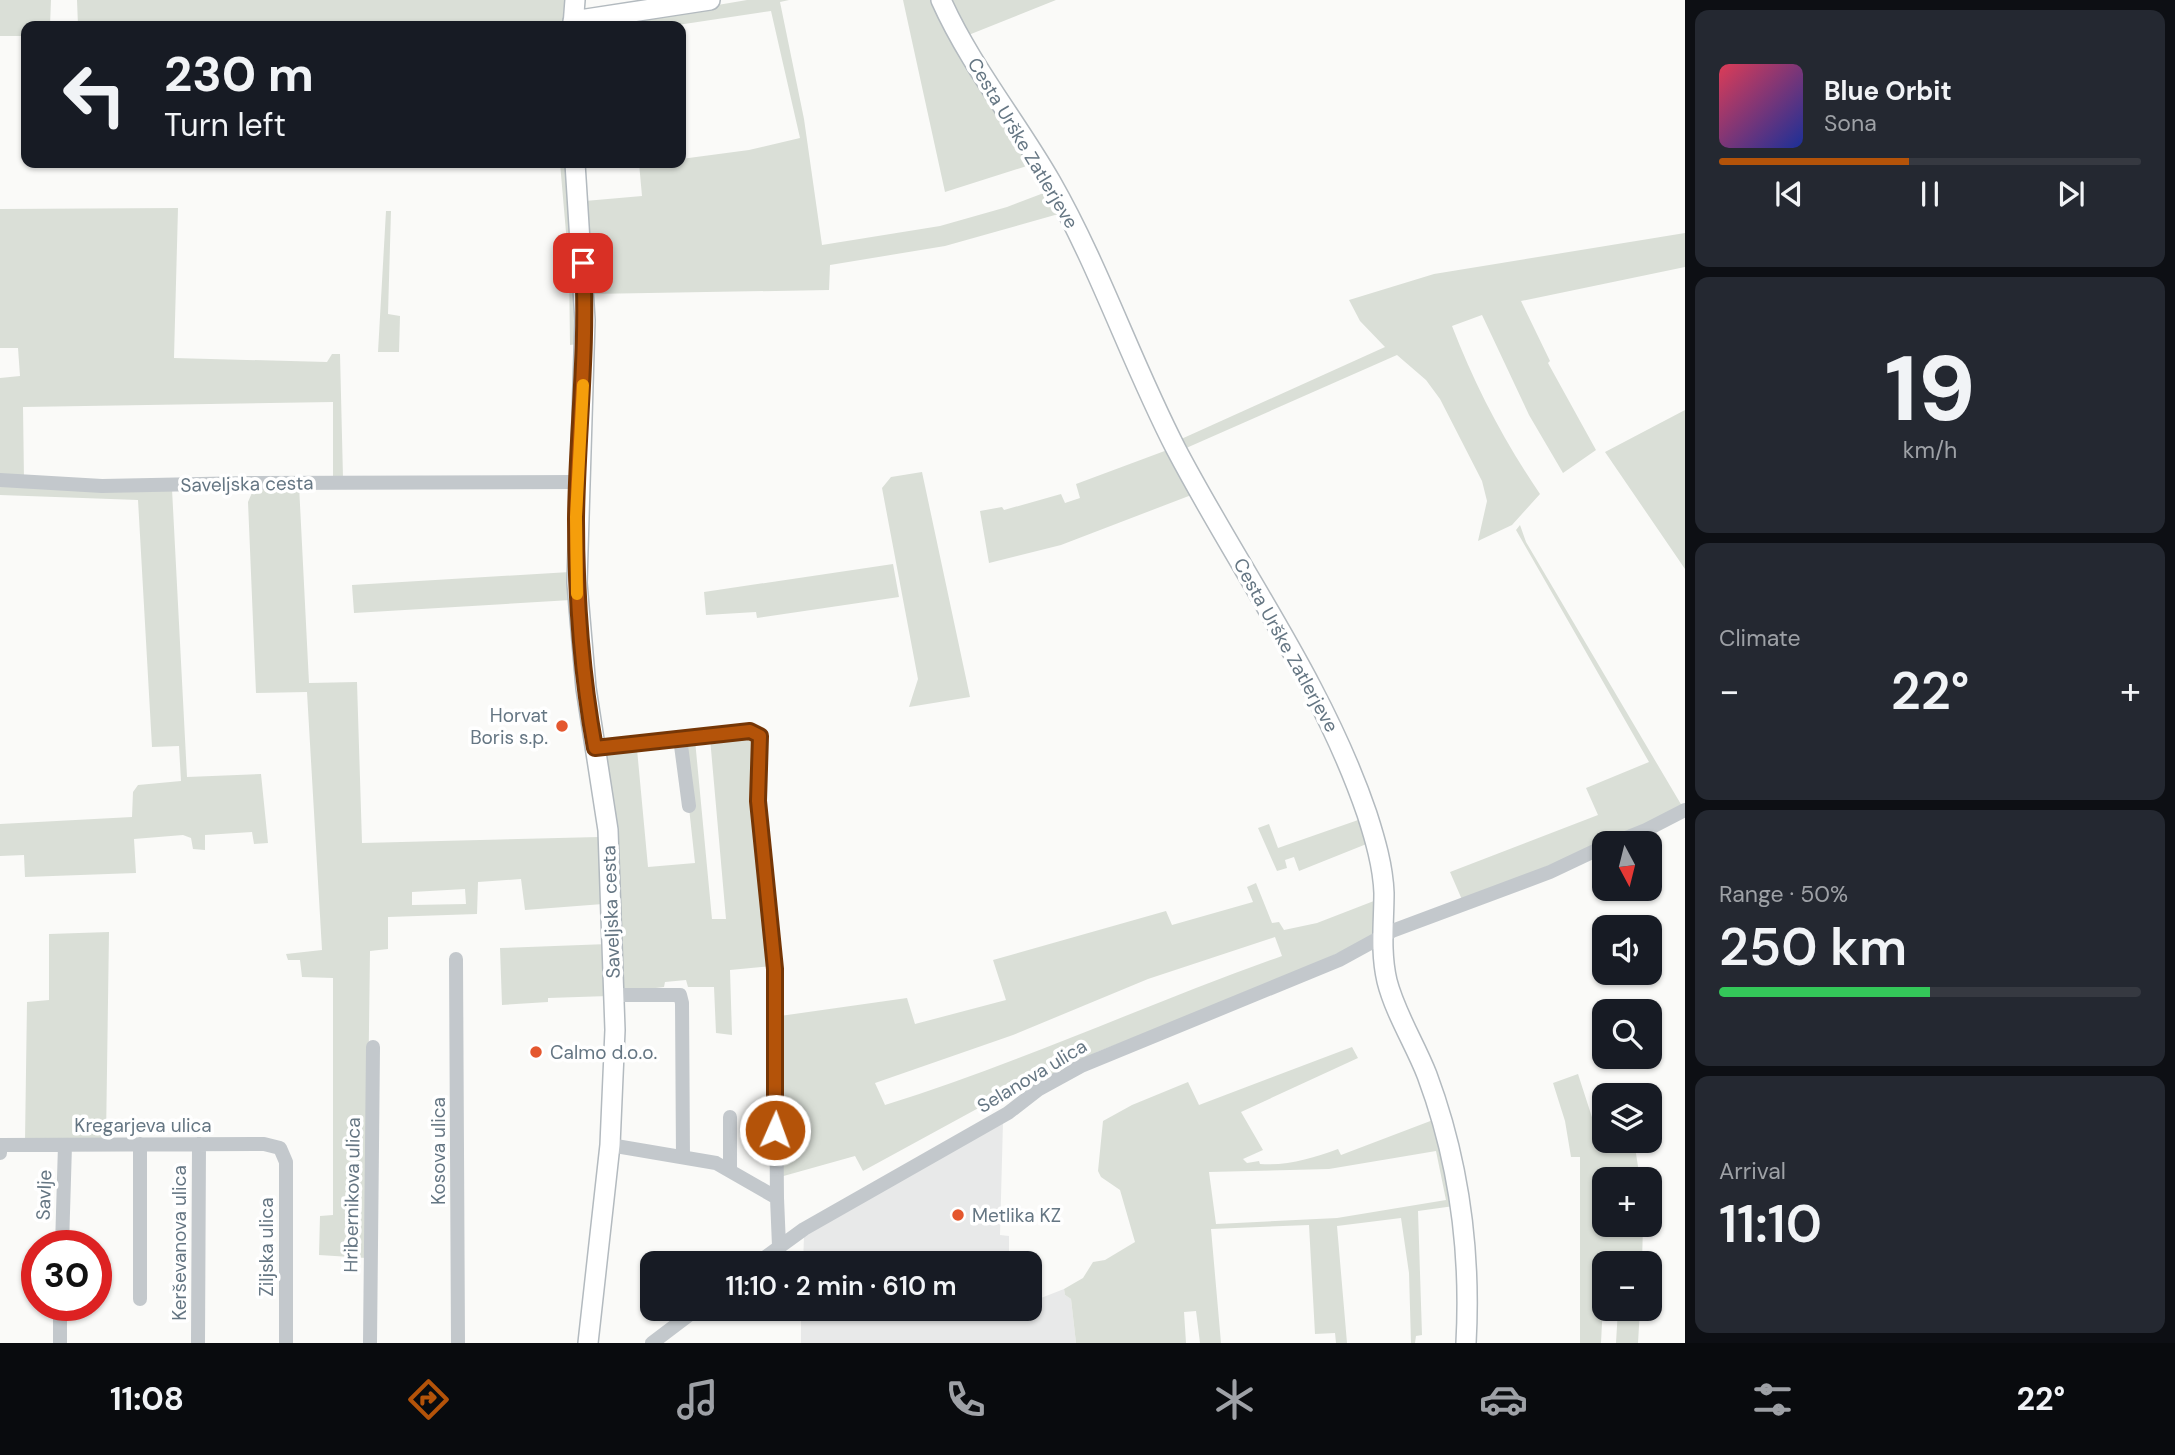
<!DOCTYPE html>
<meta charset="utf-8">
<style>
:root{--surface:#171b24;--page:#242831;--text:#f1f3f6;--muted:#9ea1a6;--line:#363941;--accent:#b45309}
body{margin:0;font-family:"DM Sans",sans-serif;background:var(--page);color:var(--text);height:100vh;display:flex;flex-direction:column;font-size:26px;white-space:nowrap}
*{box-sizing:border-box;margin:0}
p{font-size:23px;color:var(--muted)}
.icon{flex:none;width:38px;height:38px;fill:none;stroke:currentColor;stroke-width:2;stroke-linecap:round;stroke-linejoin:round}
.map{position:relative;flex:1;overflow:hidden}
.drawer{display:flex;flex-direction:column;gap:10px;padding:10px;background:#0d0f14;width:490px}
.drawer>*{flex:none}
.guide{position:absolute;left:21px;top:21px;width:665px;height:147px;border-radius:14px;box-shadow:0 2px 5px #0004;background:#171b24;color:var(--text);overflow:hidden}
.needle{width:46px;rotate:173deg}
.controls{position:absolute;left:1592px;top:831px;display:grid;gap:14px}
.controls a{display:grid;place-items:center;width:70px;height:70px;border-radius:14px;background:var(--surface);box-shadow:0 2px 5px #0004;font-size:35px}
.speed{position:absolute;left:21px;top:1230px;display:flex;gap:14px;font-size:35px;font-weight:700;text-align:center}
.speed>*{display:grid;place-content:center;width:91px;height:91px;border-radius:50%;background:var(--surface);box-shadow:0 2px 5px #0004;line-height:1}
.speed .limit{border:10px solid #d22;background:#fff;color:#111}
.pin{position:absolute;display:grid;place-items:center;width:60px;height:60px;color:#fff;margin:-30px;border-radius:14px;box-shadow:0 4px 10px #0006}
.me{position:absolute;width:77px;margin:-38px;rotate:2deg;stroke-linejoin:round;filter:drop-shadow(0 0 5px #0008)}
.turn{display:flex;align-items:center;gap:24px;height:147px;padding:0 28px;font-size:32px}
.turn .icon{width:91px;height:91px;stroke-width:2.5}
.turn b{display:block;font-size:49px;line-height:60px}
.big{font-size:52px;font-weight:600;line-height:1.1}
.drawer .card{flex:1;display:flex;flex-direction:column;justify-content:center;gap:10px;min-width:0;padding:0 24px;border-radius:14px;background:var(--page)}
.drawer .dial{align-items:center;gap:0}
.dial b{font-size:91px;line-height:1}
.song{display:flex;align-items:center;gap:21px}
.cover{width:84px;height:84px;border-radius:10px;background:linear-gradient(135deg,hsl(350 70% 55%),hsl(230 70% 35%))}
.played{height:7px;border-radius:4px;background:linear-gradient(90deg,var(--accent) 45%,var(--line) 45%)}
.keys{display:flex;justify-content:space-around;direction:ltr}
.heat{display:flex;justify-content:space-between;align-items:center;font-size:38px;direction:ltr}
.charge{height:10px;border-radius:5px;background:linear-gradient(90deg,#34c759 50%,var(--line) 0)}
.trip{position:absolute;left:640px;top:1251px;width:402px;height:70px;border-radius:14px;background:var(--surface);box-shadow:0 2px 5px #0004;font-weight:600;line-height:70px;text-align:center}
.tabs{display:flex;height:112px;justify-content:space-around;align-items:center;background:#090b0e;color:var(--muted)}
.tabs .icon{width:49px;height:49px}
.tabs .current{color:var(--accent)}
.tabs b{font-size:32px;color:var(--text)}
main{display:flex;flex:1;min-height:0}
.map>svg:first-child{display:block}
</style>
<main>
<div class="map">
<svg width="1685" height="1343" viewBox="0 0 1685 1343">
<rect width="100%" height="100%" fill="#fafaf8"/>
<path fill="#e8e9e9" d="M1003,1122L1000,1235L1009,1236V1263L803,1264L804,1236Z
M1064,1289L1065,1295L1071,1299L1076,1343H801V1309H1031V1297L1041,1298Z"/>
<path fill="#dadfd7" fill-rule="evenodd" d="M0,0H51L50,26H26V36H0Z
M77,0H568L566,26H78Z
M747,0H789L780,2L804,119L822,245L940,226L1007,207L1049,191L1062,213L945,246L830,265L829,290L591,294L585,201L642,196L639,163H681V159L749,150L800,138L771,11L671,26H594Z
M903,0H933L1033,164L945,192Z
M947,0H1056L966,36Z
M560,163H568L578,344L570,345L569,267Z
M178,208L174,358L327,362L332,354H340L343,478L333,479V402L23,407L24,480L0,476V378L20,376L18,348H0V209Z
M386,211H391L388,314L400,316L399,352H378Z
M1685,233V267L1521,301L1550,361L1548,363L1596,450L1563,473L1529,415L1482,315L1452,326C1475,386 1504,441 1540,494L1512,525L1478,541L1487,501L1482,481L1440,399L1426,380L1397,355L1184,449L1179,440L1385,347L1360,321L1349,300L1434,274Z
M1685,410V569L1605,452Z
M1170,449L1194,494L1061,545L989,563L980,511L1002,507L1004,510L1061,494L1065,503L1080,498L1076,484Z
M922,472L970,697L909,707L918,679L882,488L891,477Z
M0,484L172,489L187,777L261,774L268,843L254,844L252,832L205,835V850L193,849L191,838L183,835L134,839L136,873L25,877L24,855L0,856V824L132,817L133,792L138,785L181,781L179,746L152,747L138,500L0,495Z
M299,485L309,683L357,682L362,843L599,837L603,904L525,910L521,879L478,882L477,914L388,917V949L370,951L366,1258L319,1255L320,1216L333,1215V978L302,977L300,960H288L286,954L322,950L307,692L256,693L248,502L254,488ZM465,889L466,904L412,905V892Z
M1520,525L1526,542L1682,806L1668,815L1463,902L1450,872L1598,815L1586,788L1649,762L1516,530Z
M893,564L899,597L757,618L756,612L706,615L704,592Z
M570,572L571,600L354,613L352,585Z
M756,736L772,966L730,970L732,1035L716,1033L714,987H688L686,980L665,982L664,987L623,992L604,752L637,749L648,867L695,863L682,743L695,740L712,919H726L710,738Z
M1361,819L1369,843L1299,871L1294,857L1285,860L1287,868L1277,871L1258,828L1269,824L1278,848Z
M1256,883L1272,923L1279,922L1284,930L1317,923L1379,899L1374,932L1366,940L1269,985L1097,1052L1024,1092L1017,1087L863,1171L855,1156L780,1177V1016L907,998L915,1024L1006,1000L993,960L1166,911L1172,925L1253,902L1247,887ZM1275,937L1282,956C1149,1003 1020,1063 885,1105L875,1083L1013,1035L1148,979Z
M109,932L106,1140L25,1141L27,1002L49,1000V934Z
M608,944L609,996L548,998V1002L502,1005L500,948Z
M1352,1047L1358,1058L1241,1112L1263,1150L1243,1159L1247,1163L1259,1161L1260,1164C1287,1166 1313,1158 1338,1149L1341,1155L1433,1120L1454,1206L1418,1211L1422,1335L1416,1336L1415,1343H1411L1409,1273L1401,1218L1337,1226L1347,1343H1336L1335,1333L1315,1334L1309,1225L1211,1229L1221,1343H1200L1196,1311L1184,1312L1186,1343H1076L1071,1299L1065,1295L1064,1289L1083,1278L1093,1262L1105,1260L1135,1242L1120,1190L1101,1177L1098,1171L1103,1121L1132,1105L1188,1082L1199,1105ZM1436,1151L1446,1200L1337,1218L1216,1224L1209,1172L1329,1169Z
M1578,1074L1599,1139L1634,1141L1640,1179L1605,1180V1225H1643L1642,1263L1605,1264L1601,1343H1580V1157H1571L1565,1121L1553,1083Z
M1618,1309H1640L1638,1343H1616Z"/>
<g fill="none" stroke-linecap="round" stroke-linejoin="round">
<g stroke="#b3babf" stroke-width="22">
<path id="secondary" d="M941,0C970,65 1016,121 1051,182C1100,268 1131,362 1176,449C1240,571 1322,682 1367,814C1375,839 1383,866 1384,893C1384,922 1380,951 1387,981C1395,1013 1415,1044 1427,1075C1459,1161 1471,1252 1466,1343
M573,21L710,0
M573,26L575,0
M575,163L585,320L577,583L586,688L608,830L615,1030L610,1145L588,1343"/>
</g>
<path stroke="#c3c8cc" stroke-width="14" d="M0,480L102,486L250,483L578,482
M680,738L689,806
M595,748L750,731L760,736L759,801L775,969L777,1198
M1611,844L1646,830L1685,810
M456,959L458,1343
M615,995H680L682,1003L683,1157
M140,1144V1299
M610,1145L716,1163L777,1198L779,1246
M0,1153V1145L264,1144L280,1148L286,1162V1343
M730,1170V1117
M62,1246L65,1145
M756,1264L804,1229L1008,1113L1039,1089L1081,1066L1339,960L1392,931L1550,872L1605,846
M60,1343V1306
M198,1343L199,1144
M370,1343L373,1047
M652,1343L697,1309"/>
<use href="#secondary" stroke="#fff" stroke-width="19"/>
</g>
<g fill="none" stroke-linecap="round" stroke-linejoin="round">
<g stroke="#753606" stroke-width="18">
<path id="route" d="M583,263C588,349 577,433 576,519C576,596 581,672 595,748L750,731L760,736L758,801L775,969V1130"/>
</g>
<use href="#route" stroke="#b45309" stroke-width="12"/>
<path stroke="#f59e0b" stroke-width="12" d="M577,594L576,517L583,385"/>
</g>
<g fill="#e4572e" stroke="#fff" stroke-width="2.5">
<circle cx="562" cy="726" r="7"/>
<circle cx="536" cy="1052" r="7"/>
<circle cx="958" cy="1215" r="7"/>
</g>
<g text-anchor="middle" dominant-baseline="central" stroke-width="7" stroke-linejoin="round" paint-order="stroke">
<g font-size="19" fill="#657683" stroke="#fff">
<text transform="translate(1023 143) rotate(59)">Cesta Urške Zatlerjeve</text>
<text transform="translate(247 484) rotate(-1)">Saveljska cesta</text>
<text transform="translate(1286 645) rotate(61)">Cesta Urške Zatlerjeve</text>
<text transform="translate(611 912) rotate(-92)">Saveljska cesta</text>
<text transform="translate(1032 1076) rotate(-31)">Selanova ulica</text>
<text x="143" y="1125">Kregarjeva ulica</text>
<text transform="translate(438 1151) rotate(-90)">Kosova ulica</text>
<text transform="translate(44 1195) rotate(-88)">Savlje</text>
<text transform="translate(352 1195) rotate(-89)">Hribernikova ulica</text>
<text transform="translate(179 1243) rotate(-90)">Kerševanova ulica</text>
<text transform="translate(266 1247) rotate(-90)">Ziljska ulica</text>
</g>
<g font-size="19" fill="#657683" stroke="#fff" text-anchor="start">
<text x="548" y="715" text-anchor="end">Horvat<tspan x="548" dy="22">Boris s.p.</tspan></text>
<text x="550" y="1052">Calmo d.o.o.</text>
<text x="972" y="1215">Metlika KZ</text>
</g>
</g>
</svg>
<div class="controls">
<a><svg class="needle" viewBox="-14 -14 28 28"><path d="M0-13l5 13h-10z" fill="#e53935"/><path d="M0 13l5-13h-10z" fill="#9ea1a6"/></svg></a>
<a><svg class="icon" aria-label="sound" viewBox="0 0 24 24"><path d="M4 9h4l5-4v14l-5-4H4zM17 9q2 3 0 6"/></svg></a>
<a><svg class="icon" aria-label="search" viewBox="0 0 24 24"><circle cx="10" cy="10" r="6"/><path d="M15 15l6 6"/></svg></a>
<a><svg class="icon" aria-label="layers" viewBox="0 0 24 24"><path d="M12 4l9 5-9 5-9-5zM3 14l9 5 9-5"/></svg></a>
<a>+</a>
<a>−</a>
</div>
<div class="speed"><div class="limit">30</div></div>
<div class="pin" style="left:583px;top:263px;background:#d93025"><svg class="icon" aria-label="arrive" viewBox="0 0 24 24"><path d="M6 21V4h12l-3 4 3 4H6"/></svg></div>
<svg class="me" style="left:775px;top:1130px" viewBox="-20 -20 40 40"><circle r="17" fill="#b45309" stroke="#fff" stroke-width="3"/><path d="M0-11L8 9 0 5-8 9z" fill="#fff"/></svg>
<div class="trip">11:10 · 2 min · 610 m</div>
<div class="guide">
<div class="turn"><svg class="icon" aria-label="left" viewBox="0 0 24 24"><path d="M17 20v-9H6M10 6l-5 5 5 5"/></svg><div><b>230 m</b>Turn left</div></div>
</div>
</div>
<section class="drawer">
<div class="card">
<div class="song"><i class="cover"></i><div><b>Blue Orbit</b><p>Sona</p></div></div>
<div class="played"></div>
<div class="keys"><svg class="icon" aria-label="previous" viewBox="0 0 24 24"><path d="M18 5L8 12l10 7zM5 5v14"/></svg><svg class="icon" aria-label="pause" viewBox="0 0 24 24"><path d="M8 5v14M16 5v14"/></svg><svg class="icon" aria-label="next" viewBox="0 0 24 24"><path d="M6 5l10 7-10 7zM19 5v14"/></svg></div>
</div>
<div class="card dial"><b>19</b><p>km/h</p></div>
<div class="card"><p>Climate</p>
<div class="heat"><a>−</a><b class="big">22°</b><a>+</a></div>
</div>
<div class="card"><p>Range · 50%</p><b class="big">250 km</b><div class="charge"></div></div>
<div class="card"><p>Arrival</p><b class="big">11:10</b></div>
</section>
</main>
<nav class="tabs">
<b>11:08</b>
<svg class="icon current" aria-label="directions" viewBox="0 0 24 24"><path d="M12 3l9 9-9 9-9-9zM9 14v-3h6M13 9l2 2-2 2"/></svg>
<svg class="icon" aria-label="music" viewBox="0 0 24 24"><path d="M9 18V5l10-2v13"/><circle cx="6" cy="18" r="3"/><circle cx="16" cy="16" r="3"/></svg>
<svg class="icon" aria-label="phone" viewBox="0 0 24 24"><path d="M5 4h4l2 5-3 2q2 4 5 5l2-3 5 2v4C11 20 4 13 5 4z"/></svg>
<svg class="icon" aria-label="climate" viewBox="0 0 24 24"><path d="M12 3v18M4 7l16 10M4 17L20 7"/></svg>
<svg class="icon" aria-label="car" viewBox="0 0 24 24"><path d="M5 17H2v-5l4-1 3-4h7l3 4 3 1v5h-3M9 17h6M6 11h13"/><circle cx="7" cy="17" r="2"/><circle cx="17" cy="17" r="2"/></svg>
<svg class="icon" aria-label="filters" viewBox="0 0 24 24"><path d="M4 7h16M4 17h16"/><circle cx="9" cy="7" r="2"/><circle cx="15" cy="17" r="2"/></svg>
<b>22°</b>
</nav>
